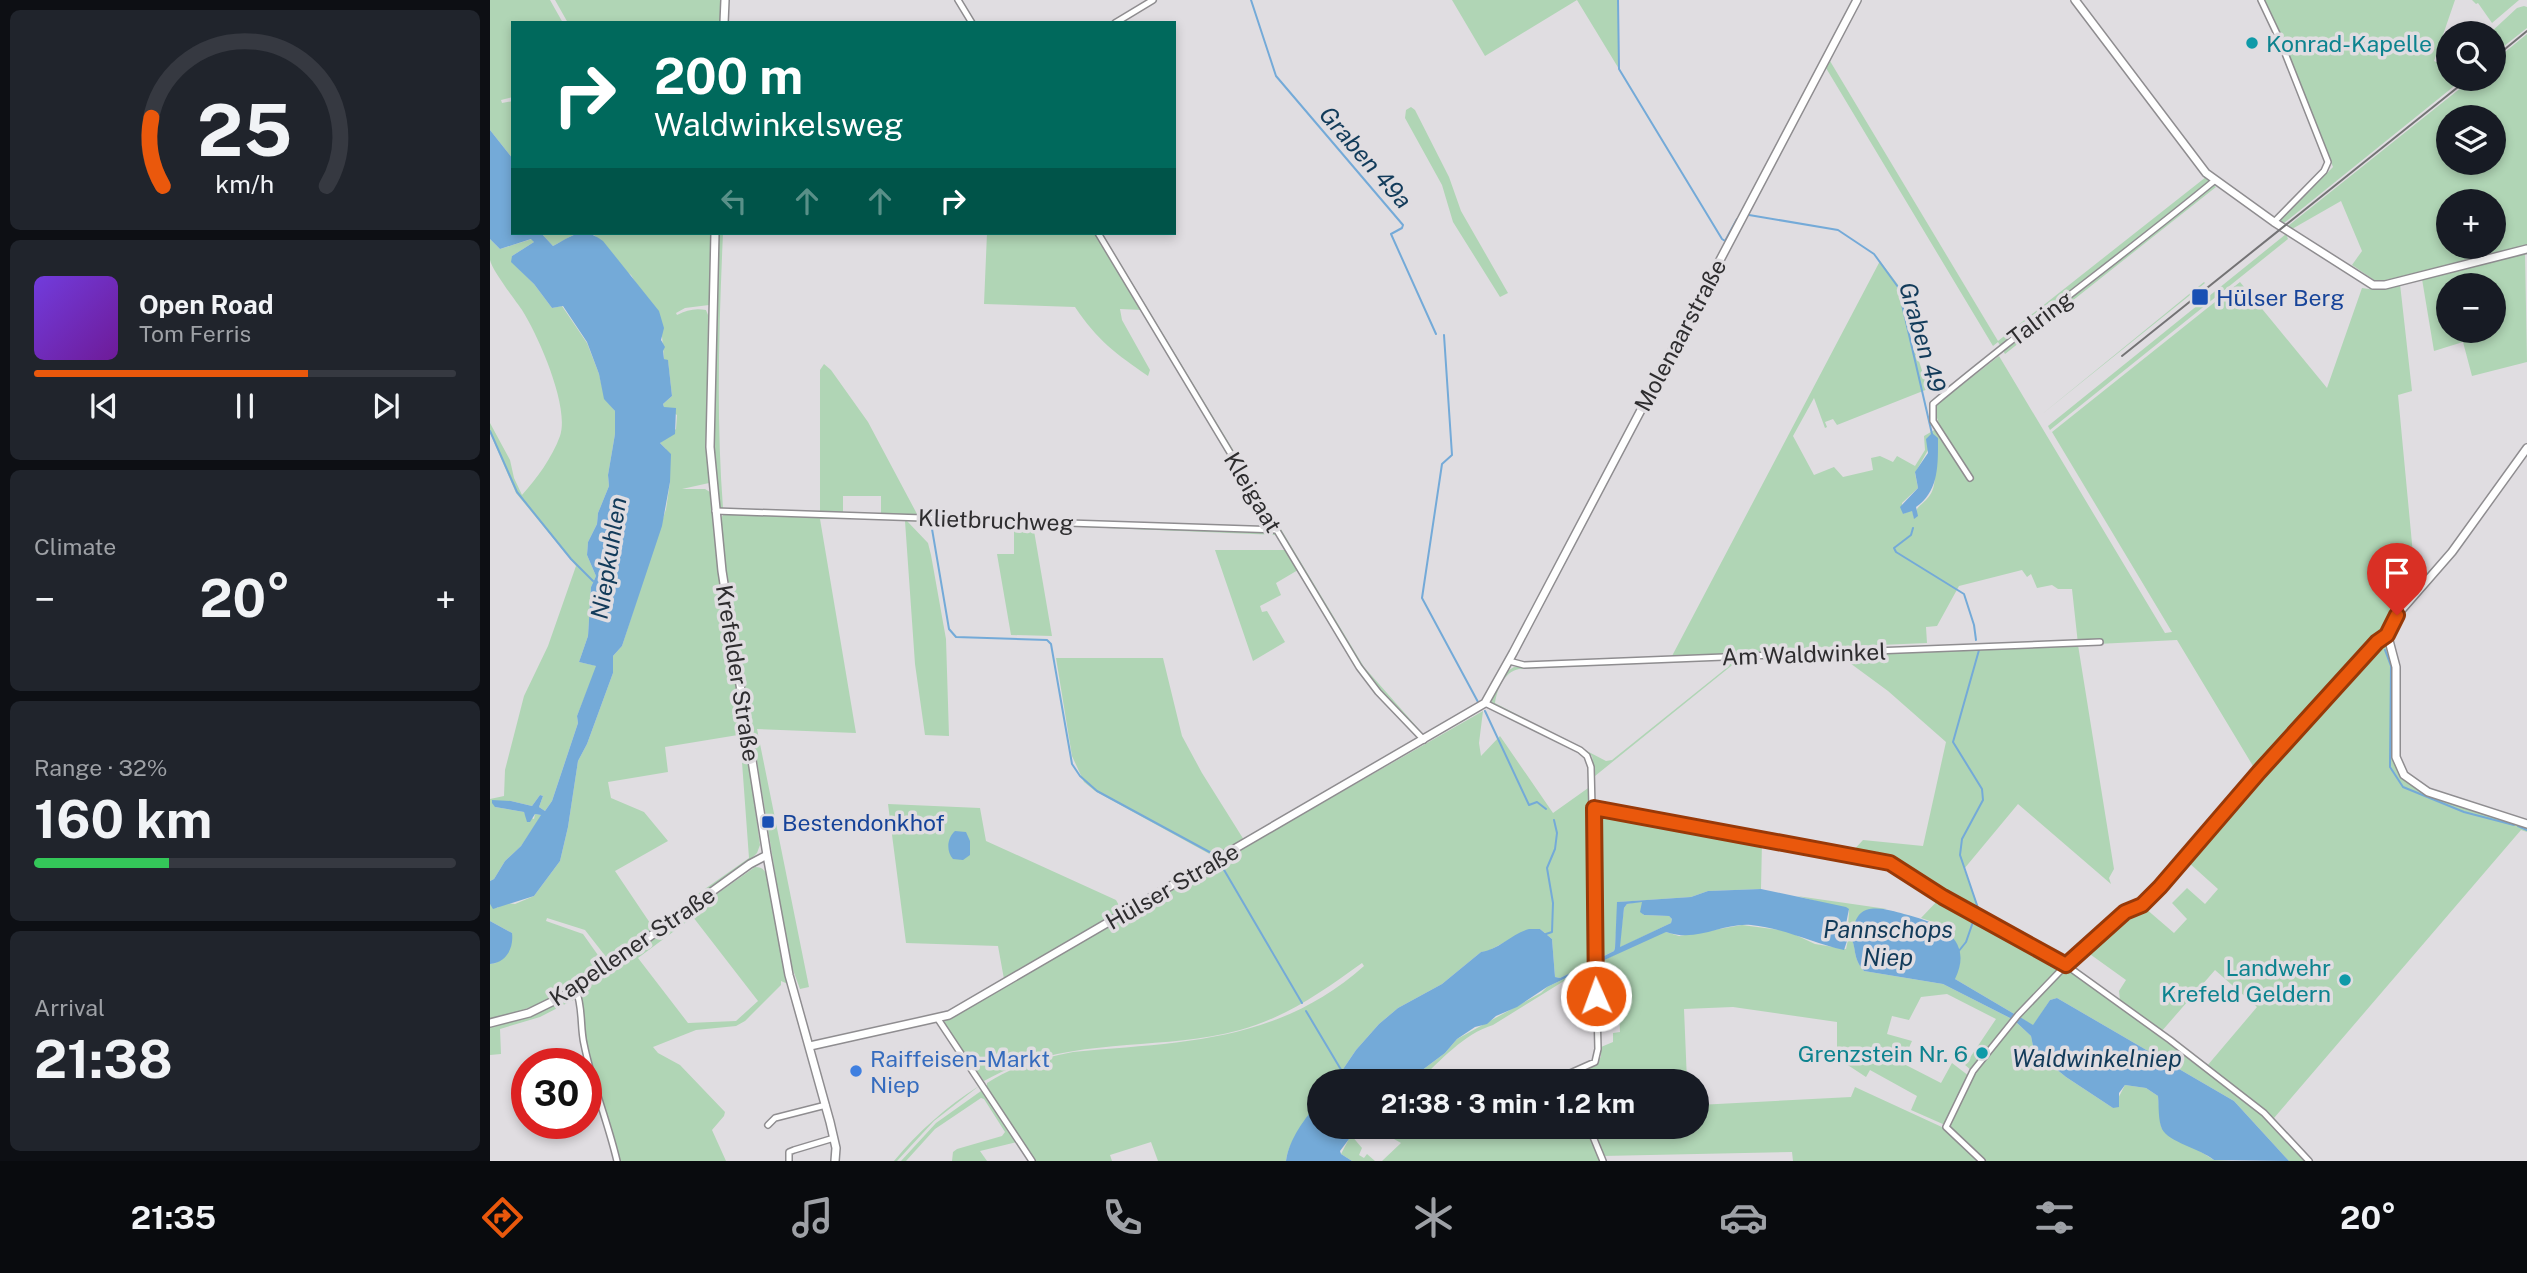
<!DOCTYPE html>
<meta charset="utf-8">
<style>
:root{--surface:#171b24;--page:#20242c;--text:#f1f3f6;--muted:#9ea1a6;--line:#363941;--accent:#ea580c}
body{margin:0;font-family:"Public Sans",sans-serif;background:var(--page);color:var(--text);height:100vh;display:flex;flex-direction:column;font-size:26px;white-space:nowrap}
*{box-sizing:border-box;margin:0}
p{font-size:23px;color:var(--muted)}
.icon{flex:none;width:38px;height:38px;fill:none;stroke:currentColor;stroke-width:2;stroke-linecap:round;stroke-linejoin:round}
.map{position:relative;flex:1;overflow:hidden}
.details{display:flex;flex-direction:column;gap:10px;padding:10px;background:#0d0f14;width:490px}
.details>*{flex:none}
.banner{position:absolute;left:21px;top:21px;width:665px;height:214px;border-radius:0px;box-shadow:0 4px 10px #0003;background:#00695c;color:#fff;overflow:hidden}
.tools{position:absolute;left:1946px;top:21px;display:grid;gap:14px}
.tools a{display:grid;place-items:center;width:70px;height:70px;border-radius:50%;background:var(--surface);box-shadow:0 4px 10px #0003;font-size:35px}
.speed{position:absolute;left:21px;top:1048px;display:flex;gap:14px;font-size:35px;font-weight:700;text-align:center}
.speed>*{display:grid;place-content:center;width:91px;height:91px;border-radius:50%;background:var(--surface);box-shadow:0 4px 10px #0003;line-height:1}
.speed .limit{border:10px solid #d22;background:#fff;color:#111}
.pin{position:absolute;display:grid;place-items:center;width:60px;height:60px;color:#fff;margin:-72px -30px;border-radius:50% 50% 50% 0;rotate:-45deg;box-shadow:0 0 7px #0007}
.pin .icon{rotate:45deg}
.me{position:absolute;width:77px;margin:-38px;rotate:358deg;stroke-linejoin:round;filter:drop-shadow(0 0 5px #0008)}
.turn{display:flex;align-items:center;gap:24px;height:147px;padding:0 28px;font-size:32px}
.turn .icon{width:91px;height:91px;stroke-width:2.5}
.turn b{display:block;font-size:49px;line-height:60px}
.lanes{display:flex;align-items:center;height:66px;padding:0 28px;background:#0003;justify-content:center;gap:35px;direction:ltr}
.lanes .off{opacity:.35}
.big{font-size:52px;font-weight:700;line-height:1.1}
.details .card{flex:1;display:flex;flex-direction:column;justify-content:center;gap:10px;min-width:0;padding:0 24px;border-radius:10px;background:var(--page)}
.details .dial{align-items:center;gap:0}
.dial svg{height:182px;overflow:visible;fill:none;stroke:var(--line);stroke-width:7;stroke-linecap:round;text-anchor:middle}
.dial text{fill:var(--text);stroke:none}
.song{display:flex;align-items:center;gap:21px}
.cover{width:84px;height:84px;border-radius:10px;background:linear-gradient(135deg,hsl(260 70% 55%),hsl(280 70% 35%))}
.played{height:7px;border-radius:4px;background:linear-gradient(90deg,var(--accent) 65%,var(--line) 65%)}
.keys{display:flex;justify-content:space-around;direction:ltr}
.heat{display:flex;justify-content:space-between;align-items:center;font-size:38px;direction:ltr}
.charge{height:10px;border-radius:5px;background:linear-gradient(90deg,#34c759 32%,var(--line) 0)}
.trip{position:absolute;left:817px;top:1069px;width:402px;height:70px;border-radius:35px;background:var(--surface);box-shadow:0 4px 10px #0003;font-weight:700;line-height:70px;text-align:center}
.tab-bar{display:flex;height:112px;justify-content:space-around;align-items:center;background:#090b0e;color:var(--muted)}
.tab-bar .icon{width:49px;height:49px}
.tab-bar .on{color:var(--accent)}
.tab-bar b{font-size:32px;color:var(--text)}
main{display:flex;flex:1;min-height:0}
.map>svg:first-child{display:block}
</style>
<main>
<section class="details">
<div class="card dial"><svg viewBox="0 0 100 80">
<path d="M14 69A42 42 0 1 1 86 69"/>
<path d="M14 69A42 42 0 0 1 9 39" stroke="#ea580c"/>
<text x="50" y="56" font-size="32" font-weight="700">25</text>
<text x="50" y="72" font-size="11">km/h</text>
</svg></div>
<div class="card">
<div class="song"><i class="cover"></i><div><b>Open Road</b><p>Tom Ferris</p></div></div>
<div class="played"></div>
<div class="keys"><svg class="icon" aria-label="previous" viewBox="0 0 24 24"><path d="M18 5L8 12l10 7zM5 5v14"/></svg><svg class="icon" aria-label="pause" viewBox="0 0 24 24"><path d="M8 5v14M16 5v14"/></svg><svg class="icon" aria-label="next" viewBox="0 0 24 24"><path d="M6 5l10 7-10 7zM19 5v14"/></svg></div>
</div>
<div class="card"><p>Climate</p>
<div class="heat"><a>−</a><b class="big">20°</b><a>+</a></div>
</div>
<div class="card"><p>Range · 32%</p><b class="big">160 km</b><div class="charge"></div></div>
<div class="card"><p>Arrival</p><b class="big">21:38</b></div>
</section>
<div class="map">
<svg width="2037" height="1161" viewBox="0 0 2037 1161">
<rect width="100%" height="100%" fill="#e0dde1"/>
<path fill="#b0d5b5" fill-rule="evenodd" d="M0,0H60L73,23H23V97L11,100L12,103L23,101V159L0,130Z
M65,0H232L231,23H78Z
M962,0H1129V69L1087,0L995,56Z
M1773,0H1965L1944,61L1958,67V79H1973L1794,223L1790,221L1843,167L1791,39Z
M1982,0H2029L2002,23L1988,3L1986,4Z
M2034,6L2037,7V28L2004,54V33H2000L2027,8Z
M2037,34V245L1892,281L1884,280L1862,265L1872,251L1851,201L1802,229L1798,226L1982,79H2004V61ZM2004,117V163H1958V117ZM2004,201V247H1958V201Z
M1340,61L1508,341L1716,177L1726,187L1515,354L1508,342L1503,346L1336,68Z
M921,107L925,110L959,177L971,211L1018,293L1010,297L963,222L952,185L915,118L916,110Z
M51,233H87L63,246Z
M101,233H222L219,305L195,308L186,313L187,315C197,310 205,308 216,310L218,315L217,429L219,483L192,489H215L220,492L227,559L258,755L252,758L248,735L175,747L178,772L118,782L121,798L154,812L178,841L125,871L162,926L259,858L252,762L259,764L270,845L267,853L260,860L120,962L95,930L57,918L56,921L93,934L115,965C77,992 46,1009 0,1019V964L6,963L22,933L0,921V904L7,908L15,903L25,904L44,896L70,861L78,827L88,761L97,744L123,673V656L132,646L176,509L180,482L176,449L170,443L186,429L187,415L174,407L173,404L182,396L178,361L174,359L171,325L141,275C125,264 117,244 101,233Z
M229,233H233C229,325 226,416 233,508L330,512V370L334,364L341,370L378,422L427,514L777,528L391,514V496H353V513L229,509L223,429Z
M497,233H605L653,310L630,309L632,320L660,370L658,376C626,354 607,340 585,307L494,304Z
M610,233H612L745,453L742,452Z
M1796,234L1798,239L1560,430L1558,426Z
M0,239L10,249L42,239L44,242L22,256V262L44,284L62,308L72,306L97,343L109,374L115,399L125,411V434L118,475L119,486L108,513L107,524L98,542L97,555L106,576L101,587L98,636L89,662L107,666L87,716L88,723L62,801L55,811L49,807L53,796L50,795L42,806L21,801L5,807L34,812L36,816L44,819L45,814L52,815L31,846L15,861L4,879L0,881V799L14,796L15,770L34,696L58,646L86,566L26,493L0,433V423L20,460L24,478L32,495C47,478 62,458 70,436C80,407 48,335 32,310C25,300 2,270 0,260C0,254 0,246 0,239Z
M2035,252L2037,362L1982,376L1973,342L1944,351L1932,279ZM1958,285H2004V331H1958Z
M1390,261L1409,286L1423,350L1426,352L1438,389L1347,425L1343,419L1335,422L1337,427L1335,428L1324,398L1303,436L1324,475L1344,467L1353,477L1383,470L1381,458L1390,456L1403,462L1407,456L1425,466L1435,450L1434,436L1446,429L1475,476L1479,472C1469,455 1442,424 1446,405L1509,356L1675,633L1682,632L1562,432L1750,282L1837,388L1872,288L1886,290L1910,284L1922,391L1908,395L1926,586L1895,622V626L1886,633L1889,639L1792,743L1670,885L1653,901L1627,916L1651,900L1730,810L1763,766L1687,640L1588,645L1624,869L1619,878L1621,884L1528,804L1474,869L1490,911L1489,914L1411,864L1401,860L1361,853L1373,840L1433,846L1456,742L1398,691L1349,655L1588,644L1582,589H1568L1562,585L1547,588L1541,574L1537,577L1532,570L1469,586L1447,626L1436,627L1437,643L1296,649L1254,655L1256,653L1182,656ZM1438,450C1444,466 1450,486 1436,500C1429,507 1426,507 1424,518L1422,510L1413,514L1412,503L1428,488L1425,473Z
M1714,282L1715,283L1551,415Z
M748,458L874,667L934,735L887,688L870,665L748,462Z
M241,513L371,519H330L366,733L267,729L319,987L310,989L299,959L236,569L230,519L234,514Z
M400,519L782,532L787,535L543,525L562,636L521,635L507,554H524V525L417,521L438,543L441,555L456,639L459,736L435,735L425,664L415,521Z
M725,550H796L808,570L786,583L791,595L770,606L772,612L777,611L795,642L763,661Z
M1891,643L1897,645L1903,661V747L1914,779L1931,791L1947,798L2037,827V832L2031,830L1784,1118L1717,1066L1767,1007L1725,970L1671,1032L1630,1001L1629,991L1636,980L1597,952L1636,914L1668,892L1794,745ZM1698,862L1728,889L1715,904L1697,888L1682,903L1697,919L1684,933L1655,908Z
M566,658H673L692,736L712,773L754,840L725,857L605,791L594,782L582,756Z
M1251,658L1105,776L1102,756L1004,705L1001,701L1016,672L1024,667ZM1242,660L1239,666L1122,760L1116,761L1005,703C1007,689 1014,672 1029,669Z
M993,711L989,743L991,756L1010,736L1063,813L1101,786L1103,962L1070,978L1065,977L1062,939L1050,929L1028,935L998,951L991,952L952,984L908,1008L889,1024L866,1050L845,1081L830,1082C829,1088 831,1098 828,1103C817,1123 799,1138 796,1161H668L661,1142L620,1155L622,1161H546L497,1088V1083C523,1066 553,1058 583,1052C692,1042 787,1043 874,966L872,963C833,991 797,1017 750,1030C663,1053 577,1034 494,1081L452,1023L528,977Z
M398,804L490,808L496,841L626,900L632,911L514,979L508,946L416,943Z
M1108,813L1272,841L1271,889L1218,891L1201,897L1128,902L1125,948L1124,951L1110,958Z
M265,867C276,867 277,875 280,884L298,984L291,981V985L255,1021L246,1026L206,1030L163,1047L168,1053L190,1065L235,1112L234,1116L222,1130L236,1161H129C112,1106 91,1049 91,990ZM203,917L268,1001L246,1021L198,1023L148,958Z
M1307,896L1397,909C1378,909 1372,910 1363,927H1358L1359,910Z
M1450,898L1569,966L1568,970L1526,1015L1465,979L1446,923L1431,918Z
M1152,901L1153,915L1179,916L1182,919L1181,923L1129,948L1134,908L1137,904Z
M1252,925L1297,931L1325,944L1356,949L1359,935C1368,946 1361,956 1374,971L1453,984L1522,1019L1481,1070L1475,1065L1506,1019L1457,994L1431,997L1419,1020L1402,1016L1397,1034L1422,1041L1412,1063L1451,1083L1462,1063L1479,1076L1455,1125L1421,1110L1427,1096L1380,1070L1376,1077L1347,1058V1022L1243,1007L1194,1009L1197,1081L1074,1082L1083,1078L1085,1074L1098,1069L1111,1057V1047L1123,1042V1033L1130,1032L1129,1010H1123V1004H1110V962L1171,932H1176L1189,936Z
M1103,965V969L1082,976L1003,1025C973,1034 951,1061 928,1081L922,1082L931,1071L955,1053L967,1039L1051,993L1057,987Z
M1579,969L1767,1110L1780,1121L1778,1123L1814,1161H1799L1744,1101L1567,998L1560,1000L1543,1026L1530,1017L1571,973Z
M85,994L87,998L50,1017L10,1029L11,1054L0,1055V1026L47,1013Z
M1526,1022L1541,1036L1544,1051L1576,1077L1623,1108L1635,1085L1656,1088L1668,1096L1671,1127L1724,1160L1742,1161H1496L1461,1127L1460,1123L1484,1071Z
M489,1086L444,1121L407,1161H404C429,1131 456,1107 489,1086Z
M1365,1087L1454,1128L1487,1161H1303L1302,1152L1112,1156L1114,1161H892L911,1143L883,1127H1208V1105L1361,1097Z
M491,1091H493L527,1142L490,1151L497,1161H462L463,1152L467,1149L512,1136L515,1132L494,1099L491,1098L445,1129L416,1161H411L446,1123Z
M861,1135L872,1148L869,1155L874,1158L877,1154L885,1161H862L851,1154Z"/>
<path fill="#74aad8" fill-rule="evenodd" d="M0,130L23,159V233H51L63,246C84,235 92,226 113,241L169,311L174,328L171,340L175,347L173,351L174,359L178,360L182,396L173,404L174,407L186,408L185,434L170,443L181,454L180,482L172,526L132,646L123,656V673L97,744L88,761L78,827L70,861L44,896L3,909L0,904V881L4,879L15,861L31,846L51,815L45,814L40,822H37L34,812L5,807L2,803V800L21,801L42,806L50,795L53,796L49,807L55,811L62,801L88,723L87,716L106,666L89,662L98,636L101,587L106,576L97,555L98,542L107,524L108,513L119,486L118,475L125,434V411L114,399L109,374L97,342L73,306L62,308L44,284L21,262L22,256L44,242L41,239L10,249L0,239Z
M1442,433L1448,438C1448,465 1449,491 1426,507L1428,516L1424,519L1422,511L1413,514L1410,507L1428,488L1425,472L1438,453L1436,439Z
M465,831L476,832L480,841V855L473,860L463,859C456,851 457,838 465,831Z
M1271,889L1356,907L1359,909L1356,924L1358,927H1363C1366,920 1368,913 1376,910C1388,906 1403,911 1414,914C1447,922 1485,938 1465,979L1526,1015L1522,1019L1453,984L1374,971C1361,956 1368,947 1359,935L1354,950C1322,943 1294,928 1261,925C1230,923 1208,943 1176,932L1110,962V958L1124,951L1125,948L1127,902L1201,897L1218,891ZM1152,902L1150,912L1154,915L1179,916L1182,919L1181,923L1130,947L1134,908L1137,904Z
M0,921L22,933C24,948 16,963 0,964Z
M1039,929H1050L1062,939L1065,977L1070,978L1103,962V965L1057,987L1027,1007L1006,1016L997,1024L985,1027L967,1039L955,1053L931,1071L921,1081H845L866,1050L889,1024L908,1008L952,984L991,952C1008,950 1023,933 1039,929Z
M1567,998L1744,1101L1799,1161L1724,1160C1711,1149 1678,1142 1672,1129C1668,1120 1669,1106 1668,1096L1656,1088L1635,1085L1629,1093V1107L1623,1108L1576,1077L1544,1051L1541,1036L1526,1022L1530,1017L1543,1025L1560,1000Z
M829,1102L830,1127H868L850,1151L851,1154L862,1161H796C799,1139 815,1118 829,1102Z"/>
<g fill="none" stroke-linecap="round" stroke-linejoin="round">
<path stroke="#74aad8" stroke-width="2" d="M761,0L786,76L913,225L912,228L901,234L946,334
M1128,0L1129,69L1232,239L1235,241L1247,219
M1259,215L1348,230L1384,254L1408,287L1442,434
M954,335L962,455L952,464L932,598L988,702
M0,431L27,492L81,559L103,581
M441,523L459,629L466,637L557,640L561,644L582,764L590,776L607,791L725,855
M1423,528L1421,535L1404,548L1406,552L1474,594L1484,625L1486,640
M1895,650L1901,666L1900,767L1913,787L1974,812L2024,825
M995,711L1039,805L1047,802L1056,809
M2028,826L2037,830
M730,863L812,1003
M1489,911L1470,855L1472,839L1493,800L1492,789L1463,742L1489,650
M1056,934L1062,932L1063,903L1057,868L1065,849L1067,833L1064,820
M1468,952L1476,942L1484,919
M816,1011L853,1073"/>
<g stroke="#8f8d90" stroke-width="8">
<path id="street" d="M468,0L482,23
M1771,0L1789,38L1838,162L1834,171L1784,222
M625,23L663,0
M608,233L869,667L888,692L934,740
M1480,478L1443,421V404C1535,327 1632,257 1724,181
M225,511L786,530
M1019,661L1034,665L1610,642
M995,703L1090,750L1097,756L1101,767L1108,1049L1105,1062L1078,1074L1081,1082
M1104,808L1400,863L1453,897L1576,965L1680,1040L1774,1113L1819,1161
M86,990C93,1007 90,1027 94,1044C102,1084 118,1122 127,1161
M448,1019L542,1161
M1058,1082L1078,1074
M278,1125L285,1118L336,1105
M1099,1127L1113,1161
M299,1161V1152L304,1150L344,1138
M1492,1161L1456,1127L1483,1071L1528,1015L1576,965L1635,912L1652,905L1670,887L1769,772L1897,633"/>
</g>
<g stroke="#8f8d90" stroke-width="10">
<path id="secondary" d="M1585,0L1716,173L1784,222L1883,285H1895L2037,249
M234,23L235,0
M225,233L220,447L232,571L277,855L299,975L340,1122L346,1148L345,1161
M2037,448L1962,552L1907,615L1897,633L1906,667V757L1914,775L1938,792L2037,824
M0,1023L39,1013L86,990L260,864L277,855
M320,1046L459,1015L995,703L1023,653L1367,0"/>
</g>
<use href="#street" stroke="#fff" stroke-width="5"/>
<use href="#secondary" stroke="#fff" stroke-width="7"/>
<path stroke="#747375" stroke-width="2" d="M2004,58L2037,31
M1632,356L1978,79"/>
</g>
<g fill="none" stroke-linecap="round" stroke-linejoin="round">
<g stroke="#983908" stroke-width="18">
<path id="route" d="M1106,996L1104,808L1400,863L1453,897L1576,965L1635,912L1652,905L1670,887L1769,772L1887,642L1897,635L1907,615"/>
</g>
<use href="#route" stroke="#ea580c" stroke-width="12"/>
</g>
<g fill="#0f9aa8" stroke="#e0dde1" stroke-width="2.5">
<circle cx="1762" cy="43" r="7"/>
<circle cx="1855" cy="980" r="7"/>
<circle cx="1492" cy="1053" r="7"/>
</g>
<g fill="#1a4fb4" stroke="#e0dde1" stroke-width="2.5">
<rect x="1701" y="288" width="18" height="18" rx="3.5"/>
<rect x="271" y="815" width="14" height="14" rx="3.5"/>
</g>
<circle fill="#3f7fe0" stroke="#e0dde1" stroke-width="2.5" cx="366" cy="1071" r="7"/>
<g text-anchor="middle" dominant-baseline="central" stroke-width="7" stroke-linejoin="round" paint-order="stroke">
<g font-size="23" fill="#0d838f" stroke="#e0dde1" text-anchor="end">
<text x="1776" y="43" text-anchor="start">Konrad-Kapelle</text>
<text x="1841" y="967">Landwehr<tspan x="1841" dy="26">Krefeld Geldern</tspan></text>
<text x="1478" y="1053">Grenzstein Nr. 6</text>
</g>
<g font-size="23" fill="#164399" stroke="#e0dde1" text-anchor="start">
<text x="1726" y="297">Hülser Berg</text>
<text x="292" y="822">Bestendonkhof</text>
</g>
<g font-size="23" fill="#2e2d2f" stroke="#e0dde1">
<text transform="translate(1550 318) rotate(-37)">Talring</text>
<text transform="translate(1190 335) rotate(-62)">Molenaarstraße</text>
<text transform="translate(763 492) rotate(59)">Kleigaat</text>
<text transform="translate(506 520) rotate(2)">Klietbruchweg</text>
<text transform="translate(1314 654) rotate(-2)">Am Waldwinkel</text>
<text transform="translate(248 673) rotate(81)">Krefelder Straße</text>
<text transform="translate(682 886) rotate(-30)">Hülser Straße</text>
<text transform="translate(142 946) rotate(-34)">Kapellener Straße</text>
</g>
<g font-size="23" fill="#366cbe" stroke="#e0dde1" text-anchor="start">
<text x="380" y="1058">Raiffeisen-Markt<tspan x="380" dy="26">Niep</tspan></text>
</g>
<g font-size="24" font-style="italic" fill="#123b5a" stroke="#e0dde1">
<text transform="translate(876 157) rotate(49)">Graben 49a</text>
<text transform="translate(1433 337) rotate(74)">Graben 49</text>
<text transform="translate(118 558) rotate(-81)">Niepkuhlen</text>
<text x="1398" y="929">Pannschops<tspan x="1398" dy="28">Niep</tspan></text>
<text x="1607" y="1058">Waldwinkelniep</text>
</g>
</g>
</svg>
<div class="tools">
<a><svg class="icon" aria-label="search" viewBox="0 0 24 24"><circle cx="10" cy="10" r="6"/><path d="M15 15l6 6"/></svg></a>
<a><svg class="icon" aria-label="layers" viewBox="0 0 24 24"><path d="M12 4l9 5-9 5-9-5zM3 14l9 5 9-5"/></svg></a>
<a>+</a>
<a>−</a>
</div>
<div class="speed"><div class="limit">30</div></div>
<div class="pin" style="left:1907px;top:615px;background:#d93025"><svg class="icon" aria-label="arrive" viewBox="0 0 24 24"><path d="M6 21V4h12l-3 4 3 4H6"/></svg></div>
<svg class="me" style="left:1106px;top:996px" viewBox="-20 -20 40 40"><circle r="17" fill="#ea580c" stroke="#fff" stroke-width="3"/><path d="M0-11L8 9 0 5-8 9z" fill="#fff"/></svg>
<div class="trip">21:38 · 3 min · 1.2 km</div>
<div class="banner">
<div class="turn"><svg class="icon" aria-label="right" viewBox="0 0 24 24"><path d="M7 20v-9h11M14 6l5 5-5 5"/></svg><div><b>200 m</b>Waldwinkelsweg</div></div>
<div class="lanes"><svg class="icon off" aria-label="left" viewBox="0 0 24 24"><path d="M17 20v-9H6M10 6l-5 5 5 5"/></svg><svg class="icon off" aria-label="ahead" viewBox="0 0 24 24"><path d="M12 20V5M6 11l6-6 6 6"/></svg><svg class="icon off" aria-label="ahead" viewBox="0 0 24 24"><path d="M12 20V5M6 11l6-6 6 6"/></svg><svg class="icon" aria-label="right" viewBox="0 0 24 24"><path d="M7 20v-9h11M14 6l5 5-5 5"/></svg></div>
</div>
</div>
</main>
<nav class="tab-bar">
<b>21:35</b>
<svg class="icon on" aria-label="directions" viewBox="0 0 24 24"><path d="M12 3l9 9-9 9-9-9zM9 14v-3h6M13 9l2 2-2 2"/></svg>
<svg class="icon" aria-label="music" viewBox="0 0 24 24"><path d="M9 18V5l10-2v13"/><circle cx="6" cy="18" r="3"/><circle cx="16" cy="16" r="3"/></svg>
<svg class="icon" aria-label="phone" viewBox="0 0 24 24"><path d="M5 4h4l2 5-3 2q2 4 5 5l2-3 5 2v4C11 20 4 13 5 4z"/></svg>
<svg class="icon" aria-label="climate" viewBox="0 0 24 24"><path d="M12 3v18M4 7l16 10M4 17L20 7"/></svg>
<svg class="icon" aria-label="car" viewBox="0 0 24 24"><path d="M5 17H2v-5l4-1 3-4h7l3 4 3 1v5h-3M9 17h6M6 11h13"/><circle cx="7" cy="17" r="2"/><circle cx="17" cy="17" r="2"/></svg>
<svg class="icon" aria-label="filters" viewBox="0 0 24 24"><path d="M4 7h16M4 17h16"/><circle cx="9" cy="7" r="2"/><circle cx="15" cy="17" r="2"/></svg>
<b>20°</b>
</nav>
